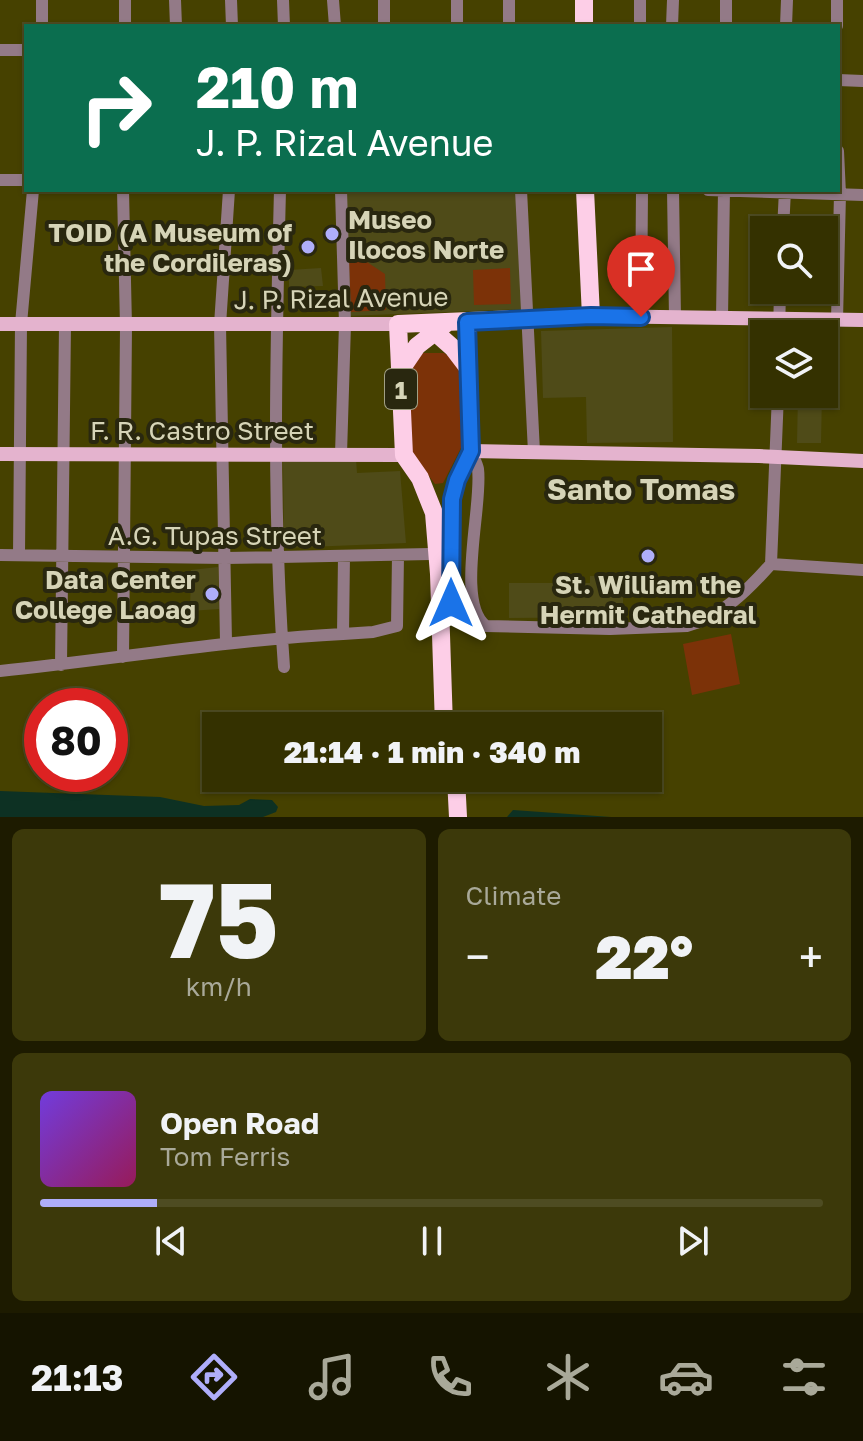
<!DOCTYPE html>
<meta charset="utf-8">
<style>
:root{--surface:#343100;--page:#3c390a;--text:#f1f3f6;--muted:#a9a999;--line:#4e4c22;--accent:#afaefa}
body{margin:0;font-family:"Golos Text",sans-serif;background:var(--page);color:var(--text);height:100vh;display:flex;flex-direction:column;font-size:30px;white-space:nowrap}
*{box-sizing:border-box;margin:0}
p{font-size:26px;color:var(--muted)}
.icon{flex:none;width:44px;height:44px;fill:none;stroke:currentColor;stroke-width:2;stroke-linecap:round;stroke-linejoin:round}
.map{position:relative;height:817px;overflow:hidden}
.panel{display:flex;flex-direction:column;gap:12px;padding:12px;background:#1d1b00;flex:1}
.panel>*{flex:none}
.hud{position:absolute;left:24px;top:24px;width:816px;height:168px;border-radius:0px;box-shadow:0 2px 6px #0004,0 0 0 2px var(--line);background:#0b6e4f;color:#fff;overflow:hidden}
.fabs{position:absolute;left:750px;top:216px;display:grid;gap:16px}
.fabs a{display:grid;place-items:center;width:88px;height:88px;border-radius:0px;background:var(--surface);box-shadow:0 2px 6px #0004,0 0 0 2px var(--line);font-size:40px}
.speed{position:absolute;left:24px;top:688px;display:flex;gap:16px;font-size:40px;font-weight:700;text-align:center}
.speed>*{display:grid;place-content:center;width:104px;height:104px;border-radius:50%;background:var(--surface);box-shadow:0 2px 6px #0004,0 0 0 2px var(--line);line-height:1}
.speed .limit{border:12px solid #d22;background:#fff;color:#111}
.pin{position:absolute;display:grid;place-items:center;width:68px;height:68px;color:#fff;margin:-82px -34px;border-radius:50% 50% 50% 0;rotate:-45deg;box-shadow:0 0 8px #0007}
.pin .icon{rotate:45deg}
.me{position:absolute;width:88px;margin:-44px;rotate:0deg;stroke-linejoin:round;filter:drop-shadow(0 0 6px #0008)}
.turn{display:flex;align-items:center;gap:28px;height:168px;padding:0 40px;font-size:36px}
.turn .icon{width:104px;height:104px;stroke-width:2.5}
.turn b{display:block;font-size:56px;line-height:68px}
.big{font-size:60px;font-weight:800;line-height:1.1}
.panel .widget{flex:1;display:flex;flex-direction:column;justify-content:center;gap:12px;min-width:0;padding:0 28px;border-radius:12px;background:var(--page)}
.panel .dial{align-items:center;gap:0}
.dial b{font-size:104px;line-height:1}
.song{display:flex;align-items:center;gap:24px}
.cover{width:96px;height:96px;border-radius:12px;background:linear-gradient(135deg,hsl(260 70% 55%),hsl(330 70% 35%))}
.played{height:8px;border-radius:4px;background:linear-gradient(90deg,var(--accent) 15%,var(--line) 15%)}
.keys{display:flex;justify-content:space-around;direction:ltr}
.heat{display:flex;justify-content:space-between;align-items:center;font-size:44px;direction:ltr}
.panel .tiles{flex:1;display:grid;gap:12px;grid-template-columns:1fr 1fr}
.widget:last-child{grid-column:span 2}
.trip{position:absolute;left:202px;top:712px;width:460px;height:80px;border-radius:0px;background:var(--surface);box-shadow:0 2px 6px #0004,0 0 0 2px var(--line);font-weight:800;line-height:80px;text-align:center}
.tab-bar{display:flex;height:128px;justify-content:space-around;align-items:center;background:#151400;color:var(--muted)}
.tab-bar .icon{width:56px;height:56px}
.tab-bar .on{color:var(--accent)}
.tab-bar b{font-size:36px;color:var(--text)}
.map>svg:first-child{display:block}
</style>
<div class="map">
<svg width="863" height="817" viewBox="0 0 863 817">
<rect width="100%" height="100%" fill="#464100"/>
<path fill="#4f4b18" d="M346,190H520L524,309L347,316Z
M321,268L323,286L289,287V270Z
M672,327L673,442L587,443L586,397L543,398L541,331Z
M798,394H822L821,443H797Z
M356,459L357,473L400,471L406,543L284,548L283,461Z
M218,567L219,609L190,611L191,570Z
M590,576H623V617L509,618V583H590Z"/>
<path fill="#7c3208" d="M349,262H367L385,274L386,310L351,312Z
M510,268L511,304L474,305L473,270Z
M423,353H444L462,367L464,442L443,483L435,484L411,452L404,372Z
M731,634L740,684L692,695L683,644Z"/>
<path fill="#0d3123" d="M0,791L160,797L204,806L239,805L250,799L272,800L278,807L276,812L263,817H0Z
M513,810L611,817H507Z"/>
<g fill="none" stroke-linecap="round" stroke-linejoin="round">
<path stroke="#937a87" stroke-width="12" d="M175,0L176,26
M231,0L232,26
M283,0L284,26
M333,0L335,26
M384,0V26
M457,0V26
M509,0V26
M42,26V0
M125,26V0
M640,26V0
M672,26L673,0
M726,26V0
M786,26L787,0
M837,26V0
M0,50H26
M838,80L863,81
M0,180H26
M280,190C276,349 272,508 284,667
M521,190L534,452
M673,190L675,317
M708,190L863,195
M783,230L785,190
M641,317L642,190
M722,318L724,190
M837,320L840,194L838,151
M779,334L780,290
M471,451C473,457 477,463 478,469C483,505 455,603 486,626L610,629L687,626C721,617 748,590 771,564
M341,454L345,324L341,190
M0,555L225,558L430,554
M19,555L21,324L33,190
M771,564L778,394
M771,564L863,570
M343,634L373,632L397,626L398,555
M226,642L220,325L229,190
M123,657L126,326L123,190
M61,665L65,325
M0,671C115,659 228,640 343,634L344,556"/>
<path stroke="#e4b3ce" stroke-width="14" d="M591,316L863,320
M0,324H398
M471,451L759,456L863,461
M0,454L404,455"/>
<path stroke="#fdcee7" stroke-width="18" d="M584,26V0
M427,325L453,348L469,369
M400,371L417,346L448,322
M450,579L452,499L457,480L471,451L467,322
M444,726L439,574L434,513L420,478L404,455L398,324L591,316L585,190
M456,778L458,817"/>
</g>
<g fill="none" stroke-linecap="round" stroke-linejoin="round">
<g stroke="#114b97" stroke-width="20">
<path id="route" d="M451,603L452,499L457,480L471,451L467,322L591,316L641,317"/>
</g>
<use href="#route" stroke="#1a73e8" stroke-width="14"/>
</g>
<g fill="#afaefa" stroke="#29270f" stroke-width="3">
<circle cx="332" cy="234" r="8"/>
<circle cx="308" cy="247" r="8"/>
<circle cx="648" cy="556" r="8"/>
<circle cx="212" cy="594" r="8"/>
</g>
<g text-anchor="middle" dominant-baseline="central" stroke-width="8" stroke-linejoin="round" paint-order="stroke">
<rect fill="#29270f" stroke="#a2a085" stroke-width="2" x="385" y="369" width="32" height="40" rx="6"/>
<g font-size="24" font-weight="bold" fill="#d6d4b7">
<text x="401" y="389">1</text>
</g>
<g font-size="26" font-weight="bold" fill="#d6d4b7" stroke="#29270f" text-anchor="end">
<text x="348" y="219" text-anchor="start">Museo<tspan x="348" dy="30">Ilocos Norte</tspan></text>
<text x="292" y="232">TOID (A Museum of<tspan x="292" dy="30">the Cordileras)</tspan></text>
<text x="196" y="579">Data Center<tspan x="196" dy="30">College Laoag</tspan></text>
<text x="648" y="584" text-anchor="middle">St. William the<tspan x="648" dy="30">Hermit Cathedral</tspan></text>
</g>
<g font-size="26" fill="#d6d4b7" stroke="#29270f">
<text transform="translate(341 298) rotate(-1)">J. P. Rizal Avenue</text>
<text x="202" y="430">F. R. Castro Street</text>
<text x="215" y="535">A.G. Tupas Street</text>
</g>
<g font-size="30" font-weight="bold" fill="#d6d4b7" stroke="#29270f">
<text x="641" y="489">Santo Tomas</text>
</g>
</g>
</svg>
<div class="fabs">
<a><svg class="icon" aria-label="search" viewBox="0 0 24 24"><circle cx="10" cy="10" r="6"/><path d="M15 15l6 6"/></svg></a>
<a><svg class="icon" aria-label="layers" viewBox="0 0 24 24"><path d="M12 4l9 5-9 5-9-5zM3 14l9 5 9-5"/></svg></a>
</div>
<div class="speed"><div class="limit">80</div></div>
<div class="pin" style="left:641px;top:317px;background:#d93025"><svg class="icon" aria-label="arrive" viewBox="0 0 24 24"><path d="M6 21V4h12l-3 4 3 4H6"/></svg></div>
<svg class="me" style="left:451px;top:603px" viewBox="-20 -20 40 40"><path d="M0-17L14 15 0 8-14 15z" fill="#1a73e8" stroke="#fff" stroke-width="4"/></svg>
<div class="trip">21:14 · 1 min · 340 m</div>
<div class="hud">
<div class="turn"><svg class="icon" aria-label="right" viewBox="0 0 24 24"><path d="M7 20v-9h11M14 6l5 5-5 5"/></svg><div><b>210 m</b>J. P. Rizal Avenue</div></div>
</div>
</div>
<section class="panel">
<div class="tiles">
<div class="widget dial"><b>75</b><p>km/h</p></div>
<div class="widget"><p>Climate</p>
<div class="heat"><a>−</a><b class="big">22°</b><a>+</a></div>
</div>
<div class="widget">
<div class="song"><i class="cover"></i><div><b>Open Road</b><p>Tom Ferris</p></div></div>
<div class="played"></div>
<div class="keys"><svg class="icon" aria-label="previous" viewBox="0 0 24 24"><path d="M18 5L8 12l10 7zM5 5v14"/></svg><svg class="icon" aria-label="pause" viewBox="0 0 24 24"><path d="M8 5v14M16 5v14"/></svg><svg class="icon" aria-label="next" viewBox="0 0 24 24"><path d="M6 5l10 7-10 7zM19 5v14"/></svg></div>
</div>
</div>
</section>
<nav class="tab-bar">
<b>21:13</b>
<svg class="icon on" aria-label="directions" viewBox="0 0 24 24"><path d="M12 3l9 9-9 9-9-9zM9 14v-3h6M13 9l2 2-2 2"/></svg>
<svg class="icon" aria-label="music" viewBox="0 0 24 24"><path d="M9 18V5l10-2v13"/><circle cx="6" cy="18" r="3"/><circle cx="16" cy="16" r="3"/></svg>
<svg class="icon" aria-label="phone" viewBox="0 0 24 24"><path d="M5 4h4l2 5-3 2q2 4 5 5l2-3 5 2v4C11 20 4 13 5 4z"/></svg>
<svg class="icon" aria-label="climate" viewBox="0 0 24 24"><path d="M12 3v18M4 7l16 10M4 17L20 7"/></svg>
<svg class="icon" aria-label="car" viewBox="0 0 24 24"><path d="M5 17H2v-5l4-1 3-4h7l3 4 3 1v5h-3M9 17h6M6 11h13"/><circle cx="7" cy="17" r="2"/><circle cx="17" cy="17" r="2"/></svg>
<svg class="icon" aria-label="filters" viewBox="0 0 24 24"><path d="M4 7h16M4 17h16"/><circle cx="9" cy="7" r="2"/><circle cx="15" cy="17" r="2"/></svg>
</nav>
